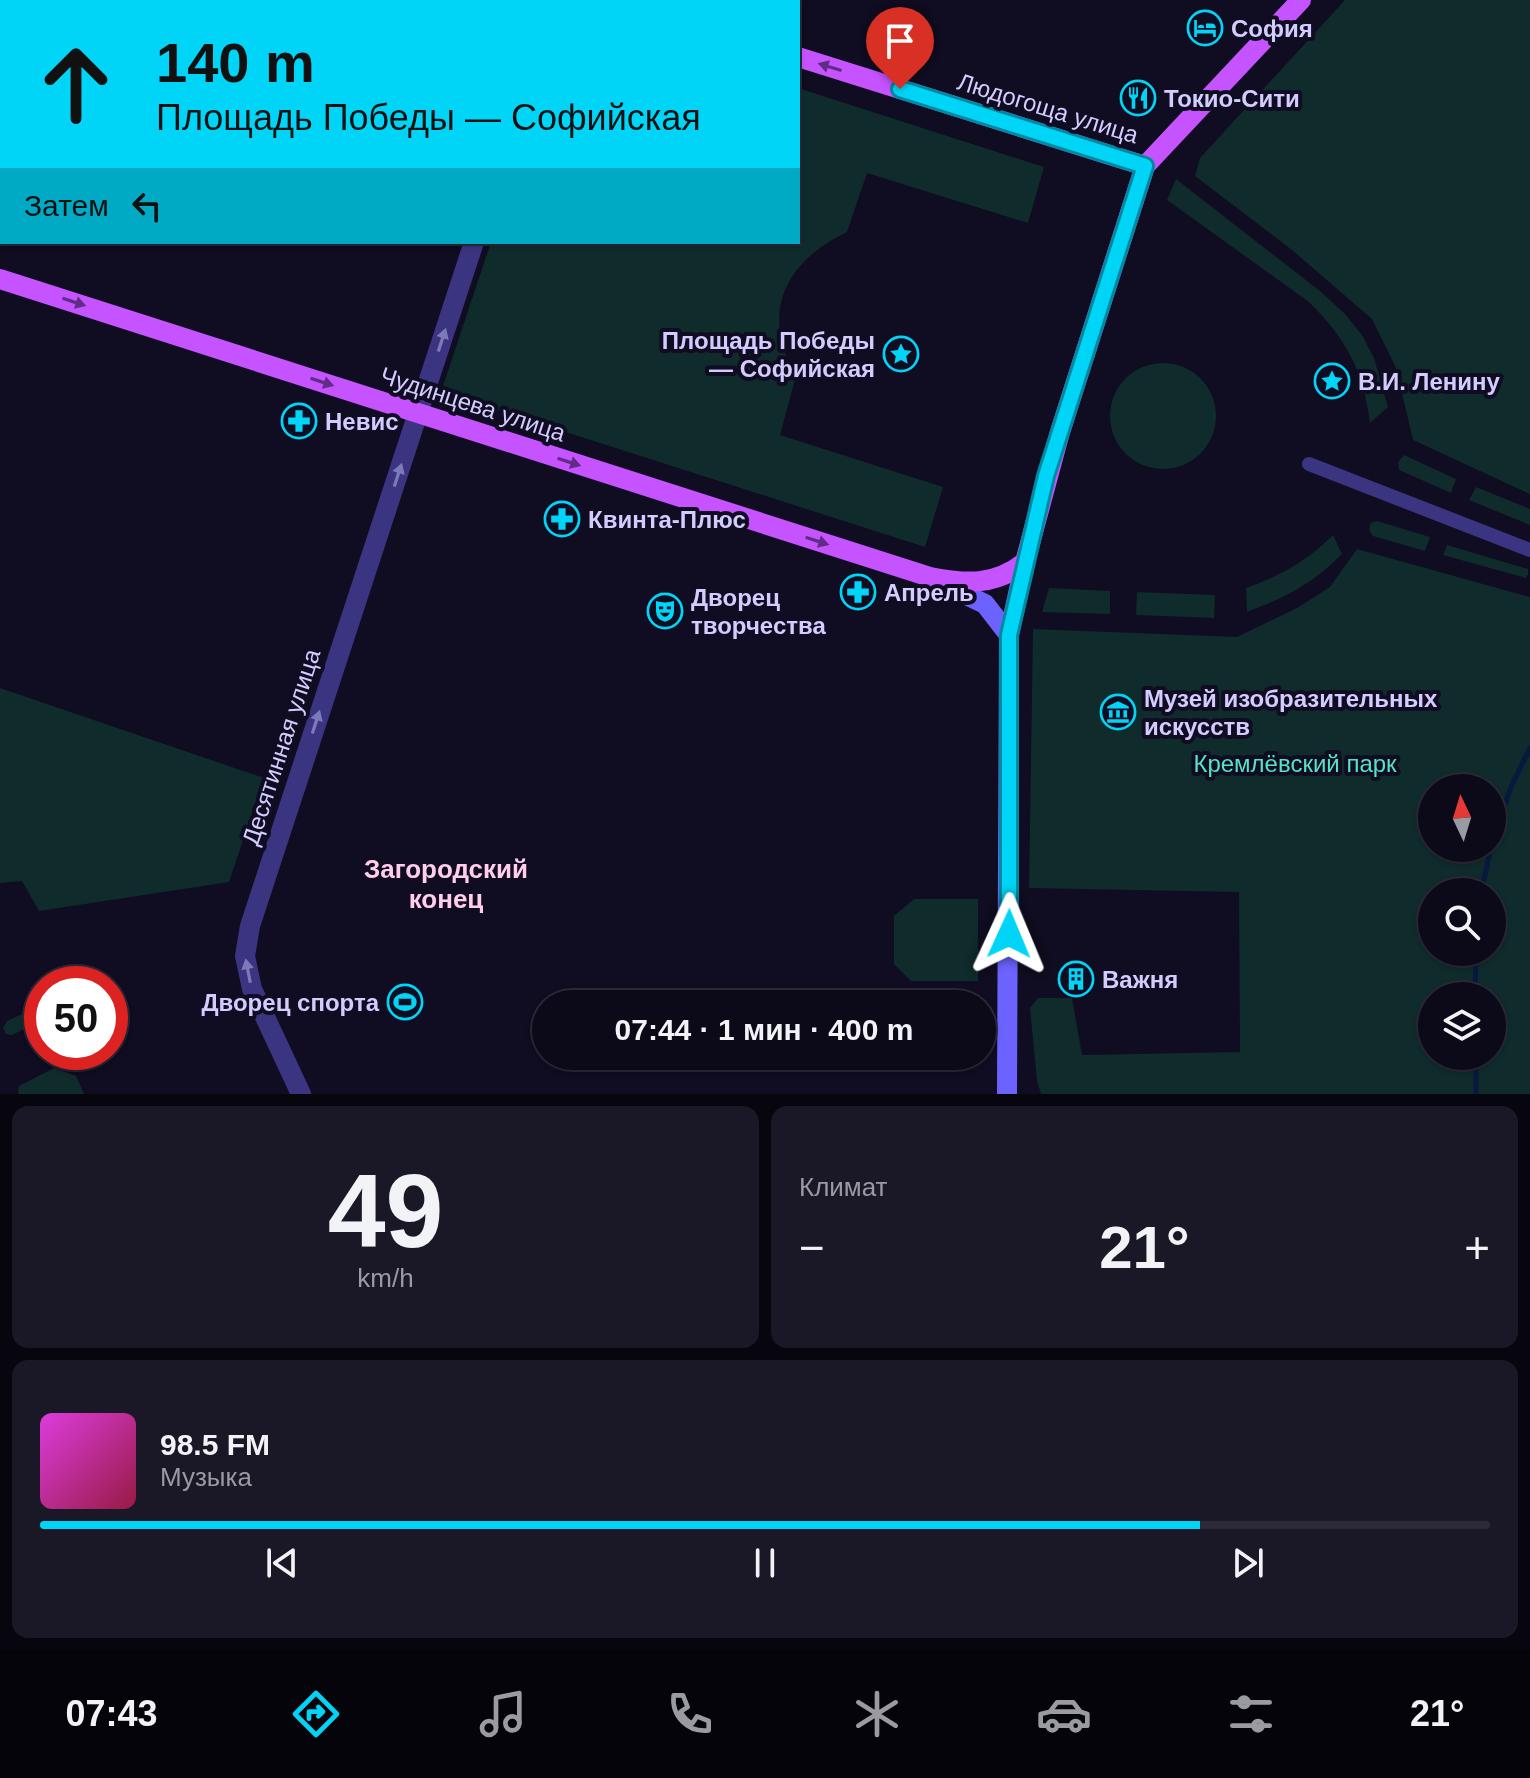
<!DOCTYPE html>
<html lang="ru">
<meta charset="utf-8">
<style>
:root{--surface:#0c0919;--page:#1a1726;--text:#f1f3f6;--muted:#9a9aa2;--line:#2c2a38;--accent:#00d5f7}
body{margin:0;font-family:Arial,sans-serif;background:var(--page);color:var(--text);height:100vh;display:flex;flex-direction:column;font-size:30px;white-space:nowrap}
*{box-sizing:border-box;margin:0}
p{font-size:26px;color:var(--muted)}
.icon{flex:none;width:44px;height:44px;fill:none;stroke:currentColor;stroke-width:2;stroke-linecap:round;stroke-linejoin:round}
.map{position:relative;height:1094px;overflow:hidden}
.panel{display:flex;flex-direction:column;gap:12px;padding:12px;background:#07050e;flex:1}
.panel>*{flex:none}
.top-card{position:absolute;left:0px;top:0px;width:800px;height:244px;box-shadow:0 2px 6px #0004,0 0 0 2px var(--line);background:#00d5f7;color:#111;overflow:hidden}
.needle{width:52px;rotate:356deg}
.fabs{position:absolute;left:1418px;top:774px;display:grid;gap:16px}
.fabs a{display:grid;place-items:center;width:88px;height:88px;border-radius:50%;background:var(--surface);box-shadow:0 2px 6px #0004,0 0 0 2px var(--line);font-size:40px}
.speed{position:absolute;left:24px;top:966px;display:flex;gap:16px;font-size:40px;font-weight:700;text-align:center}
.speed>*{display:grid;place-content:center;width:104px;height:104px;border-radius:50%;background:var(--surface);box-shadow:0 2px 6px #0004,0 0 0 2px var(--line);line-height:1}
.speed .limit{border:12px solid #d22;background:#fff;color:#111}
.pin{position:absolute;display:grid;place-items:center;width:68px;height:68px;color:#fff;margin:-82px -34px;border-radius:50% 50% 50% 0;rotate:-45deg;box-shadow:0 0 8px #0007}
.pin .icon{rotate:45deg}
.me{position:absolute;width:88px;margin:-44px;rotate:1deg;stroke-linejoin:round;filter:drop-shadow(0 0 6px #0008)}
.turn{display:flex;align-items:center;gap:28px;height:168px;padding:0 24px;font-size:36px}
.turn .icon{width:104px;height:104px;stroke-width:2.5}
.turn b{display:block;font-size:56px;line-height:68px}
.then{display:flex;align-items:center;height:76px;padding:0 24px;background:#0003;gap:16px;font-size:30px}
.big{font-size:60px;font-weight:700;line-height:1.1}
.panel .widget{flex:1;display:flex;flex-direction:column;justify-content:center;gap:12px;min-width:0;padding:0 28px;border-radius:16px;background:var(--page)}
.panel .dial{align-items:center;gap:0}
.dial b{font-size:104px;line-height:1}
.song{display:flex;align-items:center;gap:24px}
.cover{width:96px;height:96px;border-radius:12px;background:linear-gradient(135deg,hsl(300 70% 55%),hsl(340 70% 35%))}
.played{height:8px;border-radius:4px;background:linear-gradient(90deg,var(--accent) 80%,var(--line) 80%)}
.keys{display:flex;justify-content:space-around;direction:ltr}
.heat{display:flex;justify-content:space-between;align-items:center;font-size:44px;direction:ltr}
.panel .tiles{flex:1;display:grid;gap:12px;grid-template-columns:1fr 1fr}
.widget:last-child{grid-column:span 2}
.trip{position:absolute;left:532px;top:990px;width:464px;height:80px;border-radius:40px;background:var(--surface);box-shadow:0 2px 6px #0004,0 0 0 2px var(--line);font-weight:700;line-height:80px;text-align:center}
.dock{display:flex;height:128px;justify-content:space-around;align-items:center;background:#05040a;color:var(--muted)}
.dock .icon{width:56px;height:56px}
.dock .on{color:var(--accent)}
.dock b{font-size:36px;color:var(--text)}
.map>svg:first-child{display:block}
</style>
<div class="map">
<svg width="1530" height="1094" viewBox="0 0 1530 1094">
<rect width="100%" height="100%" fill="#100c21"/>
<path fill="#0f2b2b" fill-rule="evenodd" d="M1345,0H1530V494L1413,440L1396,368L1372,319L1292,250L1195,176L1200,158Z
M798,88L1044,167L1028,223L867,173L847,232C784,262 760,314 796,376L780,435L943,487L925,547L441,392L491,242H798Z
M1176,179L1320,291L1345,314L1362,335L1374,358L1388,407L1370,423C1363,370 1347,340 1309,302L1167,200Z
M1110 416a53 53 0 1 1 106 0a53 53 0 1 1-106 0Z
M1404,455L1456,479L1451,493L1399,470L1398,462Z
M1476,487L1530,509V525L1469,500Z
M1377,521L1430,537L1425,551L1373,536L1369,530L1371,523Z
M1333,535L1342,554C1311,585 1288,596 1247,612L1246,588C1280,576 1307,561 1333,535Z
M1447,545L1528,569V574L1526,578L1443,555Z
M1357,549L1530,597V1094H1041L1037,1081L1030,1008L1038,998H1072L1082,1055L1240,1052L1239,892L1029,888L1033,629L1237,637L1297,608L1330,587ZM1432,788H1492V848H1432ZM1432,892H1492V952H1432ZM1432,996H1492V1056H1432Z
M1049,588L1110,591V614L1042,612Z
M1137,592L1215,595L1214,618L1136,615Z
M0,688L264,778L229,882L39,911L22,881L0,883Z
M914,899H978V981H911L894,964V916Z
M42,1005V1020L12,1035L6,1034L3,1028L7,1021Z
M54,1068L76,1076L84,1094H18L19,1086Z"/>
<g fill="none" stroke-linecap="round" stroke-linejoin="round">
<path stroke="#07193e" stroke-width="5" d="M1492,844L1511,787L1530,748
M1481,892L1491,848
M1475,996L1476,952
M1476,1056V1094"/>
<path stroke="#3b3581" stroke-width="14" d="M1309,464L1530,550"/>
<path stroke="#3b3581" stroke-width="20" d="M550,2L551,0
M301,1094L252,989L245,956L250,926L474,242"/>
<path stroke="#6c63ff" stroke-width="20" d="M937,581L985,604L1009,635
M1007,1094L1009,635L1025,562"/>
<path stroke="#c553ff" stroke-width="20" d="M617,0L623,2
M798,57L1145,166
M0,279L930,577C966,584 995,586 1025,562L1060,432L1145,166L1301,0"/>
</g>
<defs><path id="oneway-solid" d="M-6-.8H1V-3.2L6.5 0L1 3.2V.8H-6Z" transform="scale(2)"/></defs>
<g fill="#612c85">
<use href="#oneway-solid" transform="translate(830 67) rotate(-163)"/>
<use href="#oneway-solid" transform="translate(74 302) rotate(18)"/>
<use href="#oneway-solid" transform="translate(322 382) rotate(18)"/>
<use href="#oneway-solid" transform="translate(569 462) rotate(18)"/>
<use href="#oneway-solid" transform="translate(817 541) rotate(18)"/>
</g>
<g fill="#7f79ba">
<use href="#oneway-solid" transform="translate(442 340) rotate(-72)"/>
<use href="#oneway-solid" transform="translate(398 475) rotate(-72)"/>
<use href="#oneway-solid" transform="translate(316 722) rotate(-72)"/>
<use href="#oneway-solid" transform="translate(248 971) rotate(-101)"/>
</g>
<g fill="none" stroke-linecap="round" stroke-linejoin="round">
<g stroke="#008aa1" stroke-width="20">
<path id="route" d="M900,89L1145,166L1046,476L1009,635V934"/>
</g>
<use href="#route" stroke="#00d5f7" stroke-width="14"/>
</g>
<defs>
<g id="hotel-ring" transform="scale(1.8)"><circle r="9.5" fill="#100c21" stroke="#00d5f7" stroke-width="1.5"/><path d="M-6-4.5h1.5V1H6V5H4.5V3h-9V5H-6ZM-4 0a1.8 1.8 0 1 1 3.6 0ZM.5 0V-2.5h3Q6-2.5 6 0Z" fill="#00d5f7"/></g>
<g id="restaurant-ring" transform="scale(1.8)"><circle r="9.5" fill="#100c21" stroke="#00d5f7" stroke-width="1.5"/><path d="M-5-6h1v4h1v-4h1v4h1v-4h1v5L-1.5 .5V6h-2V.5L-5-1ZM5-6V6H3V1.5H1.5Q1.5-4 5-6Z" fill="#00d5f7"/></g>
<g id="sight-ring" transform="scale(1.8)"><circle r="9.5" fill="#100c21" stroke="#00d5f7" stroke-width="1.5"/><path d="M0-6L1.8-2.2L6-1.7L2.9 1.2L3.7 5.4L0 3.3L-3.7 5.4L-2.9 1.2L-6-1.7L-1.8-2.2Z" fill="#00d5f7"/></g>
<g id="pharmacy-ring" transform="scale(1.8)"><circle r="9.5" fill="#100c21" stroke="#00d5f7" stroke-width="1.5"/><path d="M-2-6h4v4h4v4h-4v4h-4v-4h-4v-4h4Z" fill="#00d5f7"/></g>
<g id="theatre-ring" transform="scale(1.8)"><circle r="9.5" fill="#100c21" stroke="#00d5f7" stroke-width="1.5"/><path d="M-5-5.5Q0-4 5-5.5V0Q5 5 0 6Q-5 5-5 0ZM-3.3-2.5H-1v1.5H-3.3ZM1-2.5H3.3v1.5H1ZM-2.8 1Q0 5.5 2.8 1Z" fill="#00d5f7"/></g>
<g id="museum-ring" transform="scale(1.8)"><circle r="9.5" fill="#100c21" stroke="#00d5f7" stroke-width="1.5"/><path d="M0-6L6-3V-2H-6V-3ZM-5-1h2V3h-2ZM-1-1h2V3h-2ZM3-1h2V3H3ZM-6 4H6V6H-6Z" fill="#00d5f7"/></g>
<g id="building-ring" transform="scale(1.8)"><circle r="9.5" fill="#100c21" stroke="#00d5f7" stroke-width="1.5"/><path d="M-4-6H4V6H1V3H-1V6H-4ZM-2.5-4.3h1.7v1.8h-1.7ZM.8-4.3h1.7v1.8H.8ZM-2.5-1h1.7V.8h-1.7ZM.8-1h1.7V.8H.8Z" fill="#00d5f7"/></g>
<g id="stadium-ring" transform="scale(1.8)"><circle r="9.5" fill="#100c21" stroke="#00d5f7" stroke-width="1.5"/><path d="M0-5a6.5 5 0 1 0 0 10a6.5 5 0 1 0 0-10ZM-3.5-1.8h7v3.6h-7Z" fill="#00d5f7"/></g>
</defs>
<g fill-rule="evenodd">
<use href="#hotel-ring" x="1205" y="28"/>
<use href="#restaurant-ring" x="1138" y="98"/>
<use href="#sight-ring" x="901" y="354"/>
<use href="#sight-ring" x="1332" y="381"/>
<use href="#pharmacy-ring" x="299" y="421"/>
<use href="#pharmacy-ring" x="562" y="519"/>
<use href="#pharmacy-ring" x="858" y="592"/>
<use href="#theatre-ring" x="665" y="611"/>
<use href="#museum-ring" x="1118" y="712"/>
<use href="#building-ring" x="1076" y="979"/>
<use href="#stadium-ring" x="405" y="1002"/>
</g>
<g text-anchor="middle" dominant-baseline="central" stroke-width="8" stroke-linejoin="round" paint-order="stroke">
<g font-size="24" font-weight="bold" fill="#d3ccff" stroke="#100c21" text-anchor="start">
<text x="1231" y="28">София</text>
<text x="1164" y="98">Токио-Сити</text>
<text x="875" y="340" text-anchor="end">Площадь Победы<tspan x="875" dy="28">— Софийская</tspan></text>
<text x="1358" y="381">В.И. Ленину</text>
<text x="325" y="421">Невис</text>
<text x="588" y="519">Квинта-Плюс</text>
<text x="884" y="592">Апрель</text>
<text x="691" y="597">Дворец<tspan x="691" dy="28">творчества</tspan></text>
<text x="1144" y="698">Музей изобразительных<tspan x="1144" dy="28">искусств</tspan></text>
<text x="1102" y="979">Важня</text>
<text x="379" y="1002" text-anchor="end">Дворец спорта</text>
</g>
<g font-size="24" fill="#d3ccff" stroke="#100c21">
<text transform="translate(1048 108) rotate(17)">Людогоща улица</text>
<text transform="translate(473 404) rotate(18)">Чудинцева улица</text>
<text transform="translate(281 747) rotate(-72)">Десятинная улица</text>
</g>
<g font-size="24" fill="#54e3c4" stroke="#100c21">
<text x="1295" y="763">Кремлёвский парк</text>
</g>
<g font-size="26" font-weight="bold" fill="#ffceeb" stroke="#100c21">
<text x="446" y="869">Загородский<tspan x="446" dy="30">конец</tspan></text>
</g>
</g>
</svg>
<div class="fabs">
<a><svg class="needle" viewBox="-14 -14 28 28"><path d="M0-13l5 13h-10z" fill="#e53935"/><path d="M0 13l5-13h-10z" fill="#9a9aa2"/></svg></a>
<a><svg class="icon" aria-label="search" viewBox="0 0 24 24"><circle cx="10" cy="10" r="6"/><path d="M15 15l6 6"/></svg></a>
<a><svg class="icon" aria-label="layers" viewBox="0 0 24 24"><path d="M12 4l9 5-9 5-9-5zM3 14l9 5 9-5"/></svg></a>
</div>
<div class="speed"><div class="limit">50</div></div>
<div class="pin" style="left:900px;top:89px;background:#d93025"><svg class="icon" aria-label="arrive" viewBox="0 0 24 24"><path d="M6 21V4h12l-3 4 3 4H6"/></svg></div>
<svg class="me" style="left:1009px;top:934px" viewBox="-20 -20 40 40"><path d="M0-17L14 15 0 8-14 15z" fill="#00d5f7" stroke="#fff" stroke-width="4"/></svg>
<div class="trip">07:44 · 1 мин · 400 m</div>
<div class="top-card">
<div class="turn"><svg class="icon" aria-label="ahead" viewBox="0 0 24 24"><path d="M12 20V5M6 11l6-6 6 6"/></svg><div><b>140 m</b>Площадь Победы — Софийская</div></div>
<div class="then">Затем<svg class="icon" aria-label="left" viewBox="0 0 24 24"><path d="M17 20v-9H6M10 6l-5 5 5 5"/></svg></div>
</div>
</div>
<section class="panel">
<div class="tiles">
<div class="widget dial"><b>49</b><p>km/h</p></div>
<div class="widget"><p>Климат</p>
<div class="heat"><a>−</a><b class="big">21°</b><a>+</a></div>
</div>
<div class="widget">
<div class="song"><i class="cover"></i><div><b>98.5 FM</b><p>Музыка</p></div></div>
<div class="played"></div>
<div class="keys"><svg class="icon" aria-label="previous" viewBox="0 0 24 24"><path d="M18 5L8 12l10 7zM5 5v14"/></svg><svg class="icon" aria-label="pause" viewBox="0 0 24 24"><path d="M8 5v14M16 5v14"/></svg><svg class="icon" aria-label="next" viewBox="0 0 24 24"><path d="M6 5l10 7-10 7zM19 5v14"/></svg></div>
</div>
</div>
</section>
<nav class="dock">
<b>07:43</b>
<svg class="icon on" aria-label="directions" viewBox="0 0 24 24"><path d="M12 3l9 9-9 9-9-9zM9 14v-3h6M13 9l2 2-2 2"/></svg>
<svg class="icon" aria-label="music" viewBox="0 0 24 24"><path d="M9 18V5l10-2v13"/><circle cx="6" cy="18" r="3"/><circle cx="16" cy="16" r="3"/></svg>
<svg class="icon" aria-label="phone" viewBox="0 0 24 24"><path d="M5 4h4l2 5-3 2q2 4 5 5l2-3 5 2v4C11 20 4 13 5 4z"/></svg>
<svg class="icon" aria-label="climate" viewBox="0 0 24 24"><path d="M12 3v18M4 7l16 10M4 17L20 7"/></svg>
<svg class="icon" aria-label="car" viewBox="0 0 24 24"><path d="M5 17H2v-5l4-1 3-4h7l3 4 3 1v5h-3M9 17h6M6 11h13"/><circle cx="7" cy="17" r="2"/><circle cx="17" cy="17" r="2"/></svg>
<svg class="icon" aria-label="filters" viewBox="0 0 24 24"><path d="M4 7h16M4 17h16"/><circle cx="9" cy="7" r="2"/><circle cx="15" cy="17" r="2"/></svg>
<b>21°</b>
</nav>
